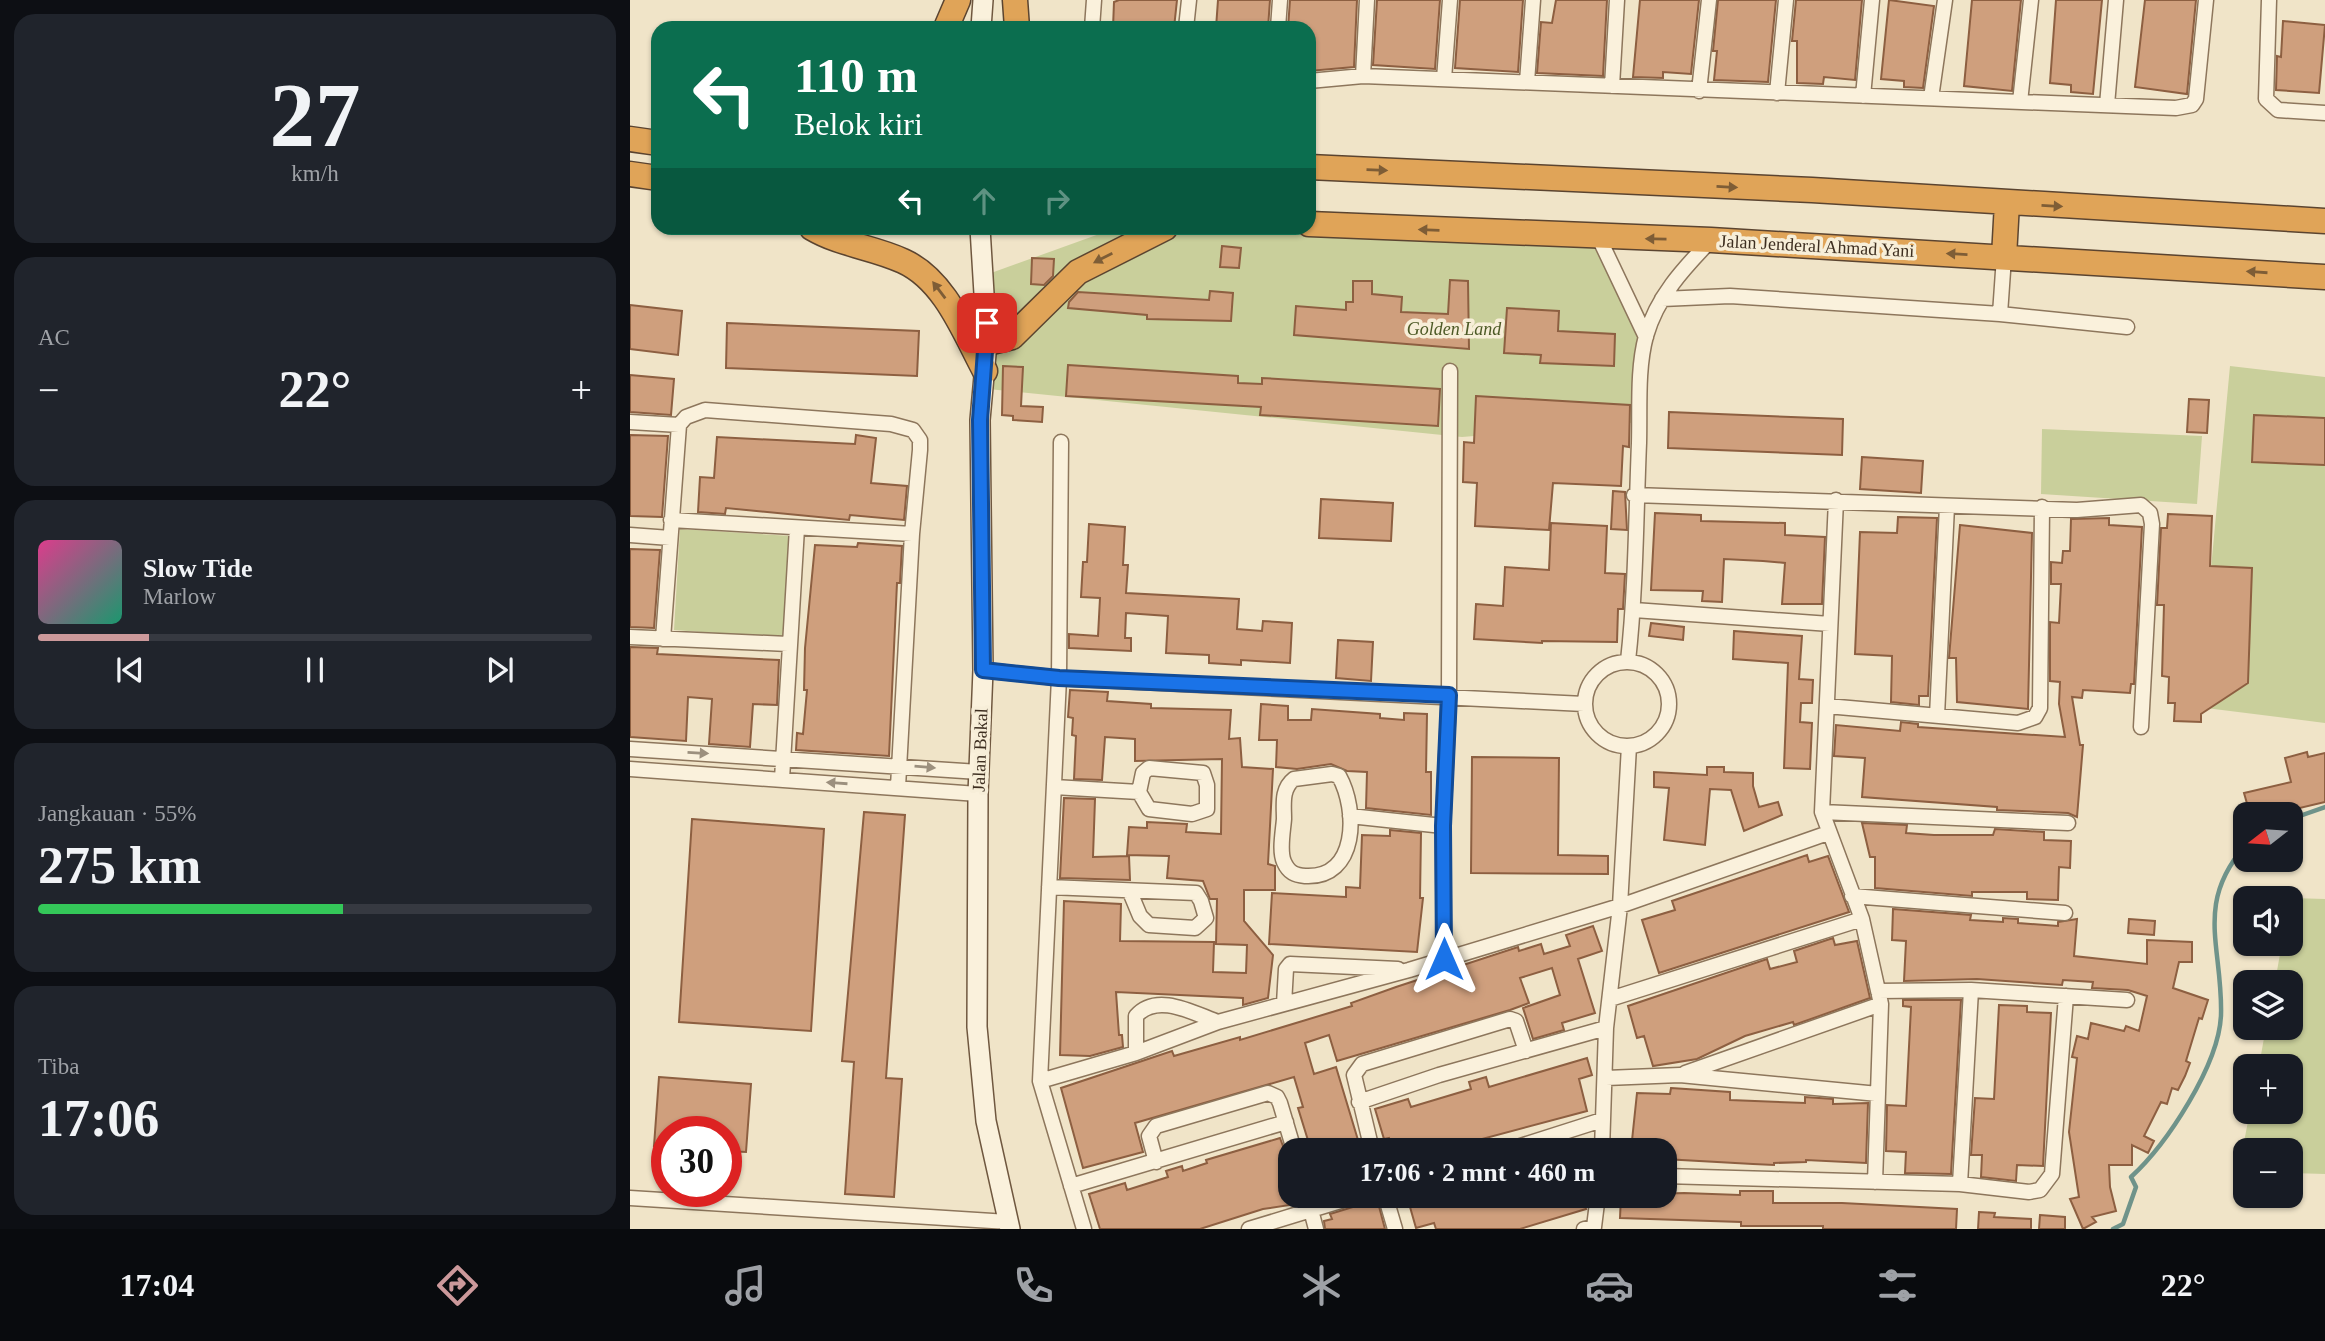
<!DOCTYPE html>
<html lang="id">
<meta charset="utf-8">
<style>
:root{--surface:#171b24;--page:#20242c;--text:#f1f3f6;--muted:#9ea1a6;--line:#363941;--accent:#cc999b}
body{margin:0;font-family:"Times New Roman",serif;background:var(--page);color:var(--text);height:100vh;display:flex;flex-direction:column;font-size:26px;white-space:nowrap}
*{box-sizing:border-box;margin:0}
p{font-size:23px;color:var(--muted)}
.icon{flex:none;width:38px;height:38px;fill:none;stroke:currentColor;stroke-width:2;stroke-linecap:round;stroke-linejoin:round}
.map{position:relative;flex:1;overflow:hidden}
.drawer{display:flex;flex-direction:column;gap:14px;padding:14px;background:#0d0f14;width:630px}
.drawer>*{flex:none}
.top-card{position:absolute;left:21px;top:21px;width:665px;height:214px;border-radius:21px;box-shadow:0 2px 5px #0004;background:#0b6e4f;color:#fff;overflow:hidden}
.needle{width:46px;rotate:253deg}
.fabs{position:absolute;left:1603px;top:802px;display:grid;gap:14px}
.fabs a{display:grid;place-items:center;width:70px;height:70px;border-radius:14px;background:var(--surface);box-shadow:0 2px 5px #0004;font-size:35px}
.speed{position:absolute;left:21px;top:1116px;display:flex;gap:14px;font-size:35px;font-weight:700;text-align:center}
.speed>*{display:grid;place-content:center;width:91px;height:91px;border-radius:50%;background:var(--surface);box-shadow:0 2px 5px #0004;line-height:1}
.speed .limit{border:10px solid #d22;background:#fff;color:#111}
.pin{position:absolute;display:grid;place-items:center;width:60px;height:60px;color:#fff;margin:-30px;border-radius:14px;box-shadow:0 4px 10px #0006}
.me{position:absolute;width:77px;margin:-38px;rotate:0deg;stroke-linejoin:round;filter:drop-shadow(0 0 5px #0008)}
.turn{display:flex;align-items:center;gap:24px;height:147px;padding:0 28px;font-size:32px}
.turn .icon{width:91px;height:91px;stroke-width:2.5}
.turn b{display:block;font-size:49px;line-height:60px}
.lanes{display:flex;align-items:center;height:66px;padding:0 28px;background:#0003;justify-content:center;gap:35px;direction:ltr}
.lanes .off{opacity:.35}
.big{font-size:52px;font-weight:600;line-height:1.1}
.drawer .widget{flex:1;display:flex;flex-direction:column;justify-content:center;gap:10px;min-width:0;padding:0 24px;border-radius:21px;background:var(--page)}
.drawer .dial{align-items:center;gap:0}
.dial b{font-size:91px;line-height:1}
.song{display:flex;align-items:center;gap:21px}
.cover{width:84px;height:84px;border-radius:10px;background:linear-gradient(135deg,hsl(330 70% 55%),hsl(160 70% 35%))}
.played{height:7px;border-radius:4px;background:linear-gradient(90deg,var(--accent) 20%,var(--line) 20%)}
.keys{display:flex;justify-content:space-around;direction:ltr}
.heat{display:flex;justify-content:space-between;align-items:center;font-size:38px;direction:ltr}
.charge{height:10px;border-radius:5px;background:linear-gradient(90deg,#34c759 55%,var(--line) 0)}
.trip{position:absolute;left:648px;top:1138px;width:399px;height:70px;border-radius:21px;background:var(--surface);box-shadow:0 2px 5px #0004;font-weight:600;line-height:70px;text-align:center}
.dock{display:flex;height:112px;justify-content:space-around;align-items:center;background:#090b0e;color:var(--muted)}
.dock .icon{width:49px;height:49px}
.dock .active{color:var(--accent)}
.dock b{font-size:32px;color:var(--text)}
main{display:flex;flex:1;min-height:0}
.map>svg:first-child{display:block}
</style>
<main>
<section class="drawer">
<div class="widget dial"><b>27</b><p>km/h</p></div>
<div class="widget"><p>AC</p>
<div class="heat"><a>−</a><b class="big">22°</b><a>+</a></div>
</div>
<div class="widget">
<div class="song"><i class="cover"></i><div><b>Slow Tide</b><p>Marlow</p></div></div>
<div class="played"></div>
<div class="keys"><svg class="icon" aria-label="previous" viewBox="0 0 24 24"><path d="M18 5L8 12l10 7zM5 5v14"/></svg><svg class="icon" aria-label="pause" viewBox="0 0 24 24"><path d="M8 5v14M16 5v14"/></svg><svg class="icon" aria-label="next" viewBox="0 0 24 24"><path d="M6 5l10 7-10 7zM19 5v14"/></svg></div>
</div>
<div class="widget"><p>Jangkauan · 55%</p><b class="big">275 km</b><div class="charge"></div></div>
<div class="widget"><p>Tiba</p><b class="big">17:06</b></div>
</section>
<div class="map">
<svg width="1695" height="1229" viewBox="0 0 1695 1229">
<rect width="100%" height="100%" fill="#f0e4c8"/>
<path fill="#c9cf9b" d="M679,210L968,233L1018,334L1013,422L832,437L348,388L350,277L486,228H679Z
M1600,366L1695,377V723L1568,707Z
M1412,429L1572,436L1567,504L1411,494Z
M50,529L161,536L155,638L44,630Z
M1661,898L1695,899V1174L1661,1173V1150H1615V1173H1608L1620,1111H1661V1066H1629L1636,1027H1661V982H1645L1652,943H1661Z"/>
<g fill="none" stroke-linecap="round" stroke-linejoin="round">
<path stroke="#6f938a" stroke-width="4.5" d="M1661,819L1695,807
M1483,1229L1493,1224L1506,1187L1501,1177C1537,1144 1589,1065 1591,1015C1593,948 1564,904 1615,846"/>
</g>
<path fill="#cf9f7d" stroke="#8d5f41" stroke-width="2" d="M489,0H547L544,28H483L484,2Z
M588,0H640L638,28H586Z
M660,0H727L724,67L679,71V28H658Z
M747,0H810L805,69L743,65Z
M830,0H893L888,72L825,68Z
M926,0H977L973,76L907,73L911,22L922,23Z
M1010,0H1069L1061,74L1033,72V78L1003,77Z
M1088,0H1146L1138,82L1084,80L1087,51H1083Z
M1166,0H1232L1225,80L1194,77L1193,84L1167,83V41H1162Z
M1259,0L1304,6L1293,88L1274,87V81L1251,79Z
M1342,0H1391L1382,91L1334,86Z
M1426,0H1472L1463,94L1441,92V85L1420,83Z
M1515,0H1566L1557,94L1505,87Z
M1653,21L1695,25L1689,93L1646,90L1647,56L1651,57Z
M592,246L611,248L609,268L590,267Z
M402,258L424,259L423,276L414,285L401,284Z
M820,280L838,281L839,349L664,335L666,306L716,310V302H723V281H742V294L772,297L771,312L818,314Z
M580,291L603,293L601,321L517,319V315L438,308L439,302L448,292L579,300Z
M0,305L52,311L48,355L0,349Z
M877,308L929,311L928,331L985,334L984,366L910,363L911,355L874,353Z
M97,323L289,331L287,376L96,368Z
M438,365L608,376V383L632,384V378L810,389L808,426L630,415L631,407L436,396Z
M373,366L393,367L391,406L413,407L412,422L383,420V416L372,415Z
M0,375L44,379L41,415L0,412Z
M846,396L1000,405L999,447L993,446L991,486L923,483L919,530L845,526L847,483L833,482L834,442L844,443Z
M1559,399L1579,400L1577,433L1557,432Z
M1039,412L1213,419L1212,455L1038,448Z
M1624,415L1695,418V465L1622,462Z
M0,435L38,436L32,517L0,516Z
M226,435L246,438L241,483L277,486L274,520L220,515L219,520L96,508L95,514L68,512L70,477L84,478L87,437L225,444Z
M1232,457L1293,461L1291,493L1230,489Z
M983,491L995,492L997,530L981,529Z
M691,499L763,503L761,541L689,538Z
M1025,513L1071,515V521L1155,523V535L1195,537L1192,604H1152L1155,563L1133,561L1094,559L1092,602L1072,601L1073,591L1021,590Z
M1538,514L1582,516L1580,566L1622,568L1618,683L1571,714V722L1544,721L1545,703H1538L1539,677L1532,676L1534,605H1527L1531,528H1537Z
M1268,517L1307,518L1298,696H1289V705L1261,702L1262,656L1225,654L1230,532L1267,533Z
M1479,518V525L1512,527L1504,684H1501L1500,693L1453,690L1452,698L1442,697L1450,745H1453L1447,817L1438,813L1367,810V807L1232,797L1235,758L1204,756L1206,725L1270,731L1271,722L1288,724V727L1435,737L1429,704L1430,682L1420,681V622L1429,623L1431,584H1421V562L1432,563L1433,551H1440L1441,519Z
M921,523L977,526L975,573L995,574L993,609H988L987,642L912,641V643L844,639L846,604L873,606L875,567L919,570Z
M459,524L495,527L493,565H498L496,593L609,599L607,629L632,631L633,621L662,623L660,663L611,660V665L579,663V655L536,653L538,616L496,613L495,638H501V651L439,648V634L468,636L470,598L451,597L453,562H457Z
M1330,525L1402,533L1398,709L1327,702L1326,658H1319Z
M228,543L272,546L270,583H267L259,756L166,750L167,733L173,734L177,690H174L175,648L185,545L227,547Z
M0,549L30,550L24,628L0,627Z
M1021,623L1054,627L1053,640L1019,636Z
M1104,631L1172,636L1169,679L1183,680L1182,703H1171L1170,722L1182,723L1180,769L1154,768L1158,663L1103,659Z
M708,640L743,642L741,681L706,678Z
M0,647L28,648L27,654L149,660L147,705L123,704L120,747L79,744L82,699L58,697L56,741L0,737Z
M440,690L478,692L477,701L521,704V708L601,710L599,739L610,738L612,767L643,769L638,864L645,866V890H614V921L643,955L638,998L613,1005V998L486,992L489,1035H492L493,1047L460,1056L430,1055L434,901L491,904L490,941L584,942L583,972L616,973L617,945L586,944L587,899H580L573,881L537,878L539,856L497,855L499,827L517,828V822L557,824L556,832L591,834L592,759L505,761V739L475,737L472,780L444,779L446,736L442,735L443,718L438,717Z
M631,704L658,706V720H681L682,709L750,714V718L774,720V713L797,714L796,772H801V815L736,808L737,772L717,771L701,764L667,769L646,767L647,740H629Z
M1677,752L1678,757L1695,753V802L1644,814H1620L1614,793L1661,782L1655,758Z
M842,757L929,758L928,855L978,856V874L841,873Z
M1077,767H1094V772L1123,773V786L1129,807L1148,802L1152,815L1114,831L1101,790L1080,789L1075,845L1034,840L1039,788L1024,787V772L1077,775Z
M434,798L465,799L463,857L499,856L500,880L430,878Z
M234,812L275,815L256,1078L272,1079L264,1197L215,1194L224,1062L212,1061Z
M62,819L194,829L181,1031L49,1022Z
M1232,823L1277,825L1276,833L1304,835H1363L1365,829L1414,832V840L1441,841L1440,868L1429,867L1428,900L1397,899V892H1342V896L1245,888V857H1240Z
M760,830L791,833L790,898H793L787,952L639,944L642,893L716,897V887L730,888L732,835L760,836Z
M1177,855L1179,862L1198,856L1219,912L1029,973L1012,920L1045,910L1042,901Z
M1263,909L1341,915L1340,920L1373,922V918L1388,919V923L1428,926V922L1447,919L1444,956L1517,964V940L1562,942V962H1549L1543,988L1578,1000L1572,1019L1569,1018L1556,1061L1560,1063L1555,1076L1548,1090L1542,1088L1537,1104L1531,1102L1514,1136L1524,1141L1518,1153L1502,1145V1165H1479L1480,1187L1486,1211L1462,1217L1466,1222L1453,1229L1440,1199L1449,1197L1439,1132L1447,1058L1442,1057L1447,1036L1458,1039L1461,1023L1494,1031L1496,1026L1509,1031L1517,996L1498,990L1462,988L1463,982L1433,980L1432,985L1347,979L1274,981L1276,941L1262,940Z
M1499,919L1525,921L1524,935L1498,933Z
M963,926L972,951L948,959L965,1013L932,1023L934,1030L903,1039L893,1008L930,995L922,968L890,978L899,1003L880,1010L707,1061L699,1035L675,1043L684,1074L706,1067L731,1150H681L668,1108L673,1107L664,1077L505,1123L513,1152L453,1168L431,1088L542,1051L544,1056L610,1037V1040L722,1006L721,1003L766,987L888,947L889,951L911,944L914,954L940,946L936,935Z
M1203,938L1205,945L1227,941L1240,998L1164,1025L1163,1022L1115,1036L1067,1059L1023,1066L1014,1036L1007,1038L998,1006L1137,959L1140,969L1167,962L1164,951Z
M1273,1000H1331L1321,1174L1275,1173L1276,1152L1256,1151L1257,1105L1276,1106L1281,1007L1273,1006Z
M1369,1005L1397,1006V1012L1421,1013L1413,1166L1387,1165L1386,1181L1351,1177L1352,1155H1341L1345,1098L1364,1099Z
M957,1058L962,1075L949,1079L957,1111L852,1139V1142L827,1150H762L759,1138L754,1139L745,1109L778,1099L781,1107L841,1089L839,1082L856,1077L859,1087Z
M29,1077L121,1084L116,1152L96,1151V1132H37V1147L24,1146Z
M1041,1088L1100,1092V1100L1175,1103V1097L1203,1099V1104L1238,1103L1236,1163L1176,1160V1162L1144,1163V1165L1123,1164L1034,1159V1150H1001L1007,1093L1040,1094Z
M650,1138L660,1165V1205L633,1209L570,1229H470L459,1194L495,1183L497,1190L538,1177L536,1171L552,1166L553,1171L577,1163L576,1160Z
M1110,1191H1143V1203H1212L1327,1209L1326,1229H1193V1226H1111V1222L990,1218L991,1195L1054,1193L1110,1195Z
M739,1195H746L755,1229H695L694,1221L702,1219L700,1214L733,1204Z
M819,1195H952L956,1209L890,1229H806L804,1223L786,1228L780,1207Z
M1349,1212L1365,1213L1364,1217L1401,1219V1229H1348Z
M1410,1215L1435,1217V1229H1409Z"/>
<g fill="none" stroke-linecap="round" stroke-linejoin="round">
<g stroke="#8d765c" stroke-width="17">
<path id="street" d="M1639,0L1636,99L1648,110L1695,113
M462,28L464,0
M556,28L559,0
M648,28L650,0
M733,76L737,0
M814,79L820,0
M679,81L733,76L1546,108L1562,105L1566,99L1576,0
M897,82L903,0
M982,86L987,0
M1069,91L1079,0
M1147,93L1156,0
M1233,96L1242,0
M1301,98L1315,0
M1390,102L1401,0
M1477,105L1486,0
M969,238L1016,337
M1374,257L1370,314L1497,327
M1032,299L1100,296L1370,314
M0,422L49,425
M431,442L429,678L410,1081L454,1229
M1004,495L1447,510L1511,505L1520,513L1522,524L1511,727
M41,520L282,534
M0,535L40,538
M1004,610L1200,624
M0,637L158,644
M33,639L49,425L56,417L75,410L261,424L283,430L290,440V450L282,534L268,787
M998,661C1006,589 1006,515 1009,443C1010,409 1007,369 1016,336C1027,297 1053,269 1081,240
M955 704a42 42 0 1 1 84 0a42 42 0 1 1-84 0Z
M353,670L429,678L954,704
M1197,706L1388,723L1405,717L1410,708L1412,507
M1307,716L1317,506
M0,749L349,772
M519,768L573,773L577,785V809L562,814L519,809L509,792L513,773Z
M0,769L348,794
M702,774L709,776C728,810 728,879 675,876C665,875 659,873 654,862C649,851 653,832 654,819C654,805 651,789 664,779Z
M152,779L167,528
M424,787L509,792
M1192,812L1206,500
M720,816L813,826
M419,887L566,893L571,901L576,918L565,928L519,925L510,916L500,892
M1222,896L1435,913
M814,959L813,826L819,695L820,371
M1248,991L1341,990L1497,1000
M980,999L1232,919
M654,1004L656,969L660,964L768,969
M506,1053V1016C527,992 563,1013 588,1022
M1055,1073L1251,1004
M976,1078L1050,1075L1248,1094
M410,1081L506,1053L588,1022L779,970L990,906L1198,833
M729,1102L809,1075L976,1028
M742,1150L724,1075L732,1064L880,1019L886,1021L896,1051
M878,1150L972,1120
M972,1150L976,1028L990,906L999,746
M526,1162L519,1136L526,1126L638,1093L647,1097L650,1103L664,1150
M1034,1176L1330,1184L1399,1192L1410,1190L1422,1174L1436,996
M1245,1182L1251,1004L1232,919L1192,812L1438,823
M1330,1184L1341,990
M441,1186L656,1122
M677,1195L686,1229
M755,1195L765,1229
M0,1198L378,1222
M619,1229L730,1195
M954,1229L964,1227L968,1195"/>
</g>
<g stroke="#6f573f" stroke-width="22">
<path id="secondary" d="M351,28L353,0
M350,228L357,343L350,420L353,670L348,794L347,1027L356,1121L380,1229"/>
</g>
<g stroke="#5b4430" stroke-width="27">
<path id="highway" d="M385,0L387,28
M316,28L328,0
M0,139L28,143
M679,167L1182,190L1695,221
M0,174L28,178
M679,224L1081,240L1695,277
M182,228C211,245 243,247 273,261C315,280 334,332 355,371
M1374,257L1377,203
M357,343L382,337L448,272L535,228"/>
</g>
<use href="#street" stroke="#faf1dc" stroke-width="14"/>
<use href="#secondary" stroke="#faf1dc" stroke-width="19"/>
<use href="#highway" stroke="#e0a458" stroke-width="24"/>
</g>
<defs><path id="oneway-solid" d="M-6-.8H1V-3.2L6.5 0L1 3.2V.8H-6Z" transform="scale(1.75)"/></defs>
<g fill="#7e5d36">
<use href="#oneway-solid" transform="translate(747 170) rotate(2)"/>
<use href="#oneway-solid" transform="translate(1097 187) rotate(3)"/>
<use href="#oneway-solid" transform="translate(1422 206) rotate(3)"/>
<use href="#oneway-solid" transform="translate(799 230) rotate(-178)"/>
<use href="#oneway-solid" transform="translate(1026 239) rotate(-179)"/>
<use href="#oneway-solid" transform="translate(1327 254) rotate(-177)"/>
<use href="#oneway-solid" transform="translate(473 258) rotate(153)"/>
<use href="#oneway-solid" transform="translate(1627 272) rotate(-176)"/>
<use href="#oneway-solid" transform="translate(309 290) rotate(-127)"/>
</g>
<g fill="#9c907e">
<use href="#oneway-solid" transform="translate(68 753) rotate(3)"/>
<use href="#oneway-solid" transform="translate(295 767) rotate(5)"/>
<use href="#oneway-solid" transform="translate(207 783) rotate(-176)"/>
</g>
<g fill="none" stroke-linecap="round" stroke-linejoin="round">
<g stroke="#114b97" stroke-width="18">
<path id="route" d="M357,323L350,420L353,670L429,678L819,695L813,826L814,959"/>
</g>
<use href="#route" stroke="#1a73e8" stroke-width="12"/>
</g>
<g text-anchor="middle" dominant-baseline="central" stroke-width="7" stroke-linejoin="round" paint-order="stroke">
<g font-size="18" fill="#3d2e20" stroke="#f7eed8">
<text transform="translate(1187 246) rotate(3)">Jalan Jenderal Ahmad Yani</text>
<text transform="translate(350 750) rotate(-88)">Jalan Bakal</text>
</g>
<g font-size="18" font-style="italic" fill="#4d5a26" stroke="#f7eed8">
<text x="824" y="329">Golden Land</text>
</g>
</g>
</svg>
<div class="fabs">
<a><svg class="needle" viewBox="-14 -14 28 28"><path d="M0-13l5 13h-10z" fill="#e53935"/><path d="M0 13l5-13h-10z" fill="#9ea1a6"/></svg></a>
<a><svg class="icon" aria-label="sound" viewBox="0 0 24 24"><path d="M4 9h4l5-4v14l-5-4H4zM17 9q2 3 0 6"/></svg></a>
<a><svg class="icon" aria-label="layers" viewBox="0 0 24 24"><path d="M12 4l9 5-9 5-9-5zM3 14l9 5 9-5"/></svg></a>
<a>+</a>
<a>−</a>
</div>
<div class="speed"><div class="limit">30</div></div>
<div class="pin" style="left:357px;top:323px;background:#d93025"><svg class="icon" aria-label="arrive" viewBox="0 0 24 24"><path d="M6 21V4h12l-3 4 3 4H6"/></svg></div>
<svg class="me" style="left:814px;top:959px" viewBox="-20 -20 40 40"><path d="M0-17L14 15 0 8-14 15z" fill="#1a73e8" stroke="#fff" stroke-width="4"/></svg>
<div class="trip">17:06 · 2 mnt · 460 m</div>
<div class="top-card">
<div class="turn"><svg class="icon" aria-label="left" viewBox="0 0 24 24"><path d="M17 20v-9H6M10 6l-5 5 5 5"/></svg><div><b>110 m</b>Belok kiri</div></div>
<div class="lanes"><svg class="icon" aria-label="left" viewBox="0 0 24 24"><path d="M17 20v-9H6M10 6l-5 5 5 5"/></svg><svg class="icon off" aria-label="ahead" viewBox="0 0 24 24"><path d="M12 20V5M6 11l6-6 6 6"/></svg><svg class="icon off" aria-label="right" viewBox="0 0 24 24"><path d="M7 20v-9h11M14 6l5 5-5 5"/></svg></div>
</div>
</div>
</main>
<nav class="dock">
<b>17:04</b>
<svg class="icon active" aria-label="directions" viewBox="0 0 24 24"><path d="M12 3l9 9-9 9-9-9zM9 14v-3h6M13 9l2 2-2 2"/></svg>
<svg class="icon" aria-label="music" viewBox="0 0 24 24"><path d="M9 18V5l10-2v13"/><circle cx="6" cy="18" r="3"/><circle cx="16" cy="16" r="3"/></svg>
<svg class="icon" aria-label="phone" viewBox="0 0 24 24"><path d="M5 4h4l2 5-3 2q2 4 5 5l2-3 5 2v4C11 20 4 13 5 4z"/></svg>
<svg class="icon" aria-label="climate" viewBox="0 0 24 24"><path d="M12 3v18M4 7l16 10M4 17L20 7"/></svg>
<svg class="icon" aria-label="car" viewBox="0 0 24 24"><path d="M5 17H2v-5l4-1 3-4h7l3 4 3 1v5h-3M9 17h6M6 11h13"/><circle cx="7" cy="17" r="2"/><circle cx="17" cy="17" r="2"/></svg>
<svg class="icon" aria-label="filters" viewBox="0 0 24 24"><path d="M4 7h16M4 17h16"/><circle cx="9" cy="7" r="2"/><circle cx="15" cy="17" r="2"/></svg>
<b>22°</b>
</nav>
